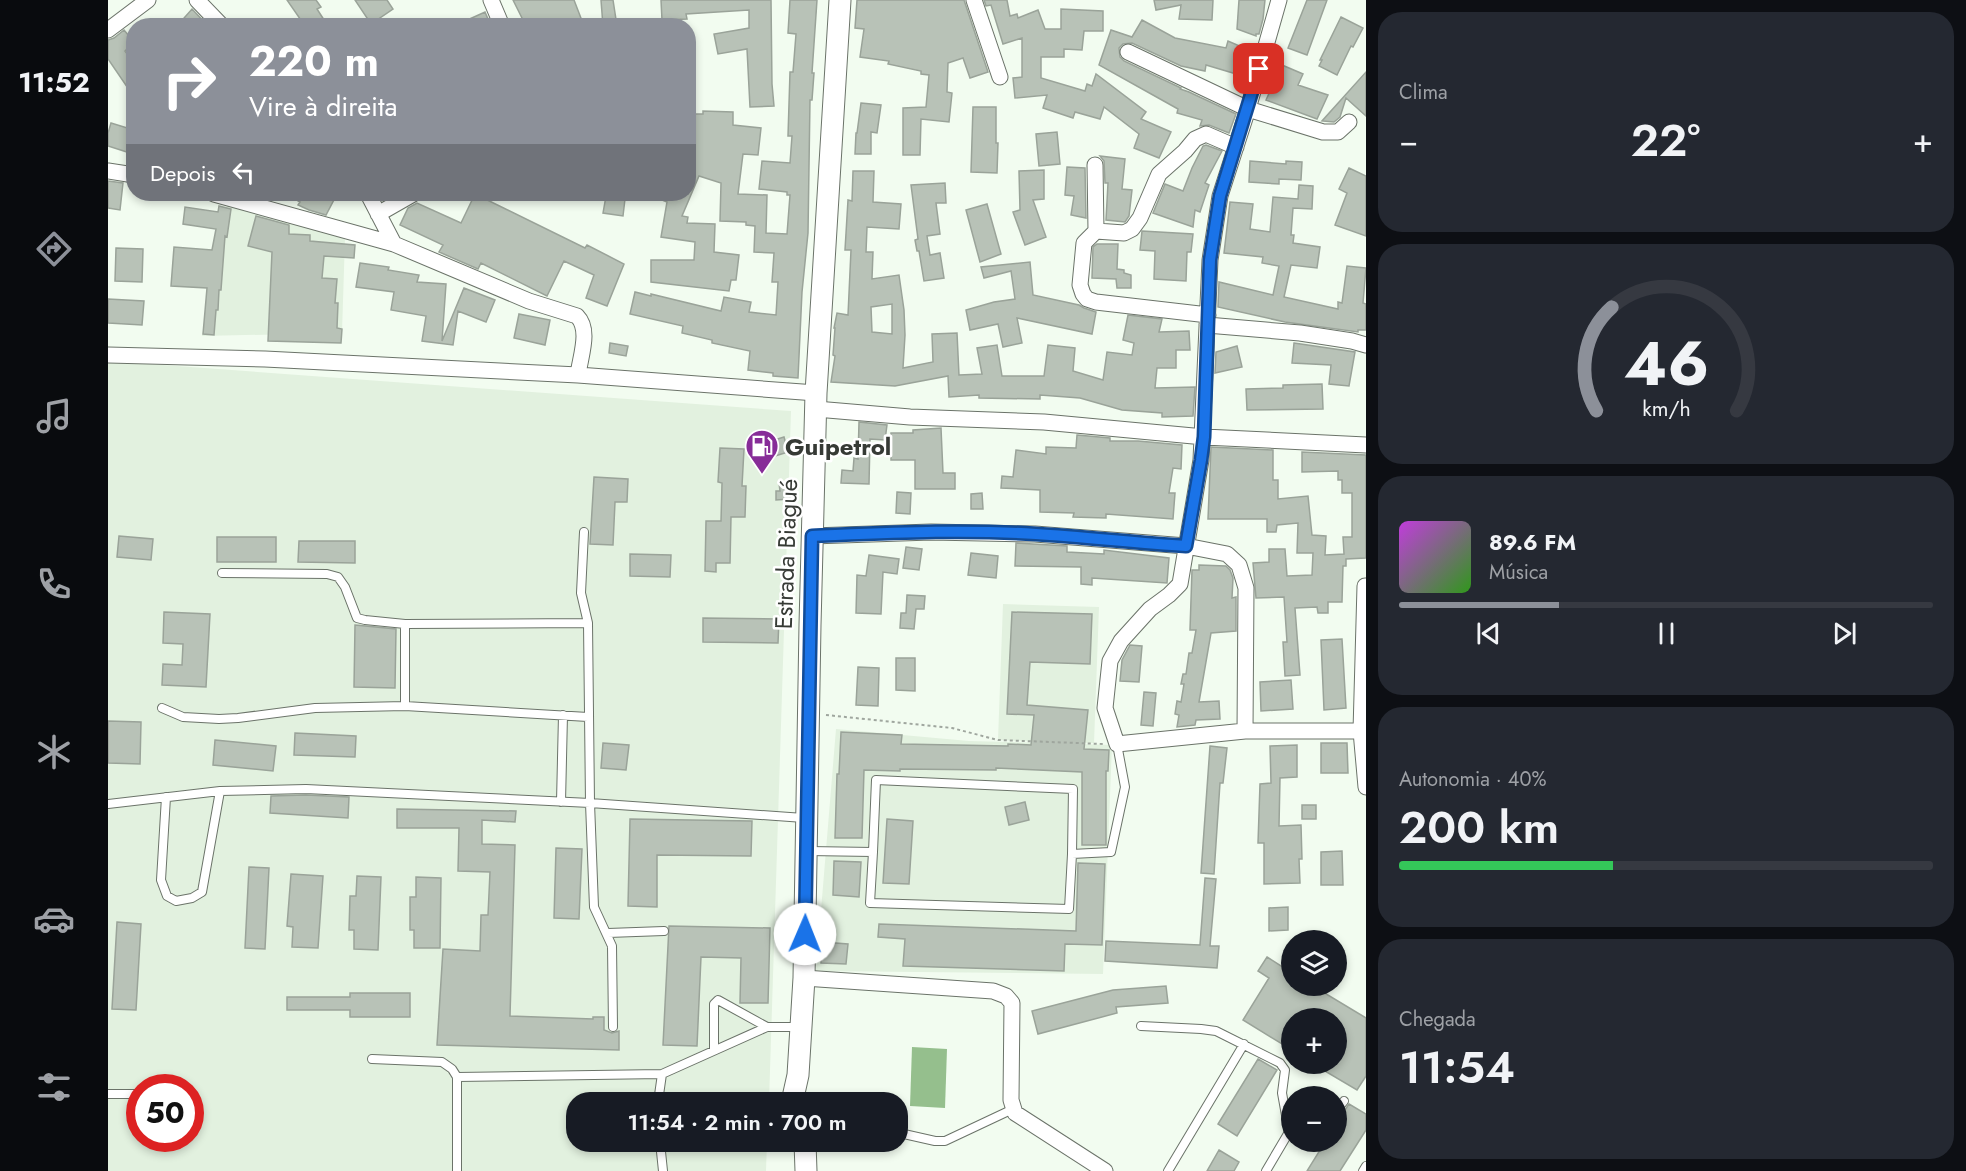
<!DOCTYPE html>
<html lang="pt">
<meta charset="utf-8">
<style>
:root{--surface:#171b24;--page:#242831;--text:#f1f3f6;--muted:#9ea1a6;--line:#363941;--accent:#8c9099}
body{margin:0;font-family:Jost,sans-serif;background:var(--page);color:var(--text);height:100vh;display:flex;flex-direction:column;font-size:22px;white-space:nowrap}
*{box-sizing:border-box;margin:0}
p{font-size:20px;color:var(--muted)}
.icon{flex:none;width:33px;height:33px;fill:none;stroke:currentColor;stroke-width:2;stroke-linecap:round;stroke-linejoin:round}
.map{position:relative;flex:1;overflow:hidden}
.side{display:flex;flex-direction:column;gap:12px;padding:12px;background:#0d0f14;width:600px}
.side>*{flex:none}
.banner{position:absolute;left:18px;top:18px;width:570px;height:183px;border-radius:24px;box-shadow:0 3px 9px #0003;background:#8c9099;color:#fff;overflow:hidden}
.buttons{position:absolute;left:1173px;top:930px;display:grid;gap:12px}
.buttons a{display:grid;place-items:center;width:66px;height:66px;border-radius:50%;background:var(--surface);box-shadow:0 3px 9px #0003;font-size:30px}
.speed{position:absolute;left:18px;top:1074px;display:flex;gap:12px;font-size:30px;font-weight:700;text-align:center}
.speed>*{display:grid;place-content:center;width:78px;height:78px;border-radius:50%;background:var(--surface);box-shadow:0 3px 9px #0003;line-height:1}
.speed .limit{border:9px solid #d22;background:#fff;color:#111}
.pin{position:absolute;display:grid;place-items:center;width:51px;height:51px;color:#fff;margin:-26px;border-radius:12px;box-shadow:0 3px 9px #0006}
.me{position:absolute;width:66px;margin:-33px;rotate:1deg;stroke-linejoin:round;filter:drop-shadow(0 0 4px #0008)}
.turn{display:flex;align-items:center;gap:21px;height:126px;padding:0 24px;font-size:27px}
.turn .icon{width:78px;height:78px;stroke-width:2.5}
.turn b{display:block;font-size:42px;line-height:51px}
.then{display:flex;align-items:center;height:57px;padding:0 24px;background:#0003;gap:12px;font-size:22px}
.big{font-size:45px;font-weight:600;line-height:1.1}
.side .tile{flex:1;display:flex;flex-direction:column;justify-content:center;gap:9px;min-width:0;padding:0 21px;border-radius:24px;background:var(--page)}
.side .dial{align-items:center;gap:0}
.dial svg{height:156px;overflow:visible;fill:none;stroke:var(--line);stroke-width:7;stroke-linecap:round;text-anchor:middle}
.dial text{fill:var(--text);stroke:none}
.song{display:flex;align-items:center;gap:18px}
.cover{width:72px;height:72px;border-radius:9px;background:linear-gradient(135deg,hsl(290 70% 55%),hsl(110 70% 35%))}
.played{height:6px;border-radius:3px;background:linear-gradient(90deg,var(--accent) 30%,var(--line) 30%)}
.keys{display:flex;justify-content:space-around;direction:ltr}
.heat{display:flex;justify-content:space-between;align-items:center;font-size:33px;direction:ltr}
.charge{height:9px;border-radius:4px;background:linear-gradient(90deg,#34c759 40%,var(--line) 0)}
.trip{position:absolute;left:458px;top:1092px;width:342px;height:60px;border-radius:24px;background:var(--surface);box-shadow:0 3px 9px #0003;font-weight:600;line-height:60px;text-align:center}
main{display:flex;flex:1;min-height:0}
.menu{display:flex;flex-direction:column;width:108px;justify-content:space-around;align-items:center;background:#090b0e;color:var(--muted)}
.menu .icon{width:42px;height:42px}
.menu .current{color:var(--accent)}
.menu b{font-size:27px;color:var(--text)}
.map>svg:first-child{display:block}
</style>
<main>
<nav class="menu">
<b>11:52</b>
<svg class="icon current" aria-label="directions" viewBox="0 0 24 24"><path d="M12 3l9 9-9 9-9-9zM9 14v-3h6M13 9l2 2-2 2"/></svg>
<svg class="icon" aria-label="music" viewBox="0 0 24 24"><path d="M9 18V5l10-2v13"/><circle cx="6" cy="18" r="3"/><circle cx="16" cy="16" r="3"/></svg>
<svg class="icon" aria-label="phone" viewBox="0 0 24 24"><path d="M5 4h4l2 5-3 2q2 4 5 5l2-3 5 2v4C11 20 4 13 5 4z"/></svg>
<svg class="icon" aria-label="climate" viewBox="0 0 24 24"><path d="M12 3v18M4 7l16 10M4 17L20 7"/></svg>
<svg class="icon" aria-label="car" viewBox="0 0 24 24"><path d="M5 17H2v-5l4-1 3-4h7l3 4 3 1v5h-3M9 17h6M6 11h13"/><circle cx="7" cy="17" r="2"/><circle cx="17" cy="17" r="2"/></svg>
<svg class="icon" aria-label="filters" viewBox="0 0 24 24"><path d="M4 7h16M4 17h16"/><circle cx="9" cy="7" r="2"/><circle cx="15" cy="17" r="2"/></svg>
</nav>
<div class="map">
<svg width="1258" height="1171" viewBox="0 0 1258 1171">
<rect width="100%" height="100%" fill="#f2fcf0"/>
<path fill="#e2f1df" fill-rule="evenodd" d="M119,205L237,238L234,333L94,336Z
M0,361L683,411L661,1102H468V1142H659L658,1171H0ZM32,1088H82V1138H32Z
M895,604L991,607L986,743L890,740Z
M728,729L861,741L1004,745L995,974L708,971Z"/>
<path fill="#95bf8d" d="M804,1047L839,1049L837,1108L802,1106Z"/>
<path fill="#b8c2b7" stroke="#9aa399" stroke-width="1.5" fill-rule="evenodd" d="M179,0H208L213,7L209,9L220,26H197Z
M247,0H279L285,9L263,24Z
M405,0H466L476,26H418Z
M493,0H505L509,26H495Z
M553,0H663L664,84L666,106L642,107L639,49L610,54L606,34L641,28V10L578,14L579,19L554,20Z
M682,0H709L704,73H706L704,100H702L700,233L694,292L690,378L665,376V373L640,370L642,351L604,343V340L574,333L575,326L522,314L527,292L543,296V294L613,311L616,297L643,302L641,312L668,315L670,282H664L666,253L646,252L647,226L638,225V222L612,221L613,183L591,176L574,216L580,217L579,223L607,224L606,252L631,255L628,280H623L621,291L543,282V260H586L587,242L553,237L559,202L540,194H580V114H595V111L625,112V125L653,128L650,155L635,154L630,194L659,195L658,233L679,234L682,195H679V192L651,189L654,161L682,163L684,136H680L682,72H685L688,34L680,33Z
M749,0H856L880,72L862,78L855,58L840,63L839,92L844,93L841,122L813,119L812,155H795V108L818,107L821,75L813,74V71L780,64L781,61L752,57L756,29L747,28Z
M876,0H899L902,16L909,14L910,18L930,10L937,29H953V9L995,11V31H976L974,50L956,49V57H933V78L977,91L979,84L984,86L988,74L1038,112L1033,119L1063,132L1051,158L1026,148L1031,134L996,107L992,119L967,112L965,118L935,108L939,95L907,98L905,78L914,77V38L895,44L883,5L878,6Z
M1046,0H1105L1104,20L1071,19L1073,5L1048,10Z
M1131,0H1157L1155,19L1151,34H1148V36L1129,29Z
M1199,0H1219L1199,55L1180,48Z
M84,9L100,26H69Z
M377,12L383,26H346Z
M1233,17L1255,28L1245,47L1243,46L1229,75L1211,66L1214,60H1212Z
M1034,20L1067,38L1118,48L1120,41L1143,51L1135,76L1098,65L1097,71L1073,66L1024,43L1015,44L1011,48L1012,57L1016,61L1073,88L1072,89L1081,92L1128,114L1121,133L1101,125L1092,126L1094,120L1069,113L1070,109L991,65L1003,30L1024,37Z
M16,30L26,42L17,51L26,63V97L0,59V40L6,38Z
M1174,65L1195,74L1190,85L1220,95L1209,119L1158,100Z
M1258,72V116L1238,98L1232,117L1226,122L1214,121Z
M753,103L773,105L769,133L763,132V154H747L748,133H749Z
M865,107H888V143H890L889,173L863,172Z
M3,123L26,130V143L22,153L0,146V133Z
M949,132L952,164L931,166L928,134Z
M1098,145L1114,151L1097,183L1101,185L1092,212L1087,210L1085,227L1045,213L1057,184L1075,191L1084,168L1095,146Z
M992,156L1017,159L1014,189L1024,190L1021,216L1017,222L998,220L1000,183H997L996,161Z
M1142,161L1178,164V161L1194,162L1193,180L1171,179V184L1141,182Z
M959,167L977,168L978,218L963,215L966,196L957,195Z
M1241,168L1258,176V236L1227,225L1239,193L1231,189Z
M936,170V199L925,200L938,237L917,245L905,212L912,210L911,171Z
M745,171H766L765,202L793,204L791,229L759,227L758,252H765L764,279L791,275L796,310L797,335L795,368L825,362L824,334L849,333L851,375L874,374L869,348L889,345L894,376H936L940,345L967,348L965,371L995,380L999,352L1024,355L1026,343L1015,340L1020,315L1054,319L1051,332L1081,331L1082,350H1068V368H1049L1047,388L1087,387L1085,416L1054,417V413L1014,410L972,398L932,395V399L871,398V395L841,397L840,376L787,386L723,382L727,356L725,355L727,328H726L729,313L740,315L743,250H737L740,200L744,201ZM784,304V334L764,332L763,307Z
M0,181L15,183L12,210L0,208Z
M837,183L838,203H828L832,234L819,236L822,255L832,253L836,278L816,281L811,251H809L807,240L810,239L803,185Z
M1191,185L1205,186L1204,209L1185,208L1183,235H1186L1185,243L1212,247L1209,268L1183,265L1176,297L1230,309V302L1234,303L1239,266L1258,268L1255,303L1258,304V330H1250V332L1177,322L1110,307L1111,282L1165,295L1171,266L1154,263L1155,257L1116,253L1122,202L1145,204L1142,229L1162,232L1165,197L1190,199Z
M179,194H229L218,215L201,210L190,205L192,202Z
M367,194L477,248L479,245L516,264L499,306L478,298L486,275L456,261L439,296L373,263L370,269L331,252L335,245L292,225L300,208L309,203L353,223Z
M498,196L517,199L515,216L495,213Z
M879,204L893,254L872,262L858,210Z
M111,206L123,209L119,237L117,236L113,290H111L110,310H108L106,335L95,334L99,288L63,286L66,247L104,250L108,229L75,224L77,207L110,212Z
M148,216L181,225V234L202,235V241L247,245L246,258L216,256L214,278L229,279L227,303H230L229,328L234,329L233,343L160,341L164,252L140,246Z
M1034,231L1085,234L1083,252H1079L1078,281L1046,279L1047,251L1032,250Z
M989,244H1010L1009,269L1016,270V273L1023,275V288H1009L1008,279L984,278L985,247Z
M8,248L35,249L34,282L7,281Z
M922,262L925,295L971,305L976,308L988,312L984,334L909,318L914,343L895,347L890,324L862,330L858,310L886,302L907,299L903,271L876,278L873,267Z
M252,263L281,267L280,270L311,275L309,282L338,284L334,341L356,288L387,300L378,322L350,311L345,345L314,341L318,316L283,310L286,292L248,287Z
M0,299L36,301L34,325L0,323Z
M411,314L442,320L437,345L406,338Z
M502,343L520,346L518,356L501,353Z
M1186,343L1247,352L1241,386L1221,384L1223,365L1184,363Z
M1129,346L1134,367L1107,373L1108,352Z
M1214,384L1215,409L1139,410L1138,389L1175,388V385Z
M751,422L779,425L777,440L762,439L761,484L733,483L734,470L745,471L746,458L750,459Z
M833,428L835,473H847V489H807V460H783V433H805V430Z
M969,435L1002,438V441H1030L1074,445L1073,469L1065,468L1061,493H1067L1065,519L998,514V518L965,517L966,513L932,512V490L893,488L894,476L905,477L908,450L938,454V447L968,448Z
M676,437L680,452L667,456L663,441Z
M1103,447L1165,450V480H1170V499L1200,496L1204,535L1218,536L1217,555L1236,554L1235,537H1244V493H1234V480H1230V471L1194,472V452L1258,455V558L1238,559V566H1235L1234,602H1220V613H1210L1209,607L1187,608L1192,675L1177,676L1175,642H1179L1176,597L1148,598L1145,563L1161,562V549H1177L1179,576L1204,575L1205,553H1189L1190,523L1169,525L1168,532H1159V519H1100Z
M612,448L636,449L634,486H638L637,517H623L622,563H608V572L597,571L598,521H613L614,483L610,482Z
M486,477L520,479L519,502H507L505,545L482,544Z
M671,483H681L682,499L668,500V491H672Z
M789,492L803,493L802,514L788,513Z
M874,493L875,509H863V494Z
M11,536L45,539L43,560L9,557Z
M109,537H168V562H109Z
M191,541H247V563L190,562Z
M908,543L959,546V552L996,554V550L1061,558L1059,583L984,578V585L973,584V567L907,566Z
M798,547L814,549L811,570L795,568Z
M863,553L890,556L888,578L860,575Z
M522,554L563,555L562,577L522,576Z
M761,555L791,559L789,574L775,572L773,614L748,613L749,575L758,576Z
M1091,565L1118,566L1122,570L1125,578L1124,598L1128,597V631L1103,633L1091,702L1111,701L1112,719L1088,720L1087,725L1069,727L1071,715L1067,714L1069,701L1073,702L1076,684H1073L1075,674H1078L1081,653H1084L1088,630H1082L1084,570H1091Z
M799,595L817,596L816,609H808L806,629L792,628L793,613H798Z
M56,612L102,614L98,687L54,685L55,664L74,665L75,644L55,643Z
M904,612L984,614L982,664L922,662L919,705L980,710L976,749L1001,750L1000,771H998V845H974V772L888,768V770L792,769V771L756,770L754,838H727L729,774H731L733,732L794,735L793,744L900,746V744L923,745L926,715L899,714Z
M595,618L671,619L670,643L595,642Z
M247,625L288,629L287,688L246,687Z
M1234,639L1238,708L1216,710L1213,640Z
M1022,645L1034,646L1031,682L1012,681L1014,660Z
M788,658H807V691L788,690Z
M750,667L771,668L770,706L748,705Z
M1183,680L1185,709L1153,711L1152,682Z
M1036,692L1048,693L1045,726L1033,725Z
M0,721L33,722L32,764L0,763Z
M187,733L248,736L247,757L186,755Z
M107,740L168,746L165,771L105,765Z
M495,743L521,745L518,770L493,768Z
M1213,743H1239L1240,773H1213Z
M1189,745V777L1172,778L1171,826L1193,825L1194,859H1191L1192,883L1156,884V843H1150L1152,784L1163,783L1162,746Z
M1102,746L1119,748L1115,783H1112L1106,874L1093,873Z
M198,795L241,797L240,818L162,813L163,796Z
M917,802L921,820L901,825L897,807Z
M1194,805H1208V819H1194Z
M289,809L408,811L407,822L374,820V844L407,845L402,1016L485,1019V1017H496V1030L504,1033L511,1031V1050L329,1045L335,949L372,951L373,915H380L382,872L350,871L351,828H289Z
M522,819L644,821L643,856L549,855V907L520,906Z
M779,819L805,821L801,884L775,883Z
M448,848L474,849L471,919L446,918Z
M1234,851L1235,885H1213V852Z
M726,861L753,862L751,897L725,895Z
M970,863L997,864L994,945L957,944L956,971L795,966L797,939L770,937L771,924L968,931Z
M141,867L161,868L157,949L137,948Z
M183,874L215,876L210,948L184,947L185,927L179,926Z
M249,876L273,877L270,950L246,949V930H241L242,896H248Z
M308,877L333,878L332,948H306V930H302V897H308Z
M1097,878L1108,879L1102,946H1111L1109,968L997,961L998,941L1092,945Z
M1180,907V930L1161,931V908Z
M9,922L33,924L28,1010L4,1009Z
M561,926L662,928L660,1003H632L633,958L593,957L589,1046L555,1045Z
M714,942L740,944L738,964L713,963Z
M1159,957L1184,973V986H1205L1258,1018V1076L1249,1090L1205,1064H1228V1018H1184V1050L1135,1020L1161,978L1150,971Z
M1058,986L1060,1003L1008,1007L1009,1013L930,1034L924,1011L1005,990Z
M242,993H302V1017H242V1010H179V997H242Z
M1150,1059L1169,1070L1129,1136L1110,1124Z
M1241,1104L1258,1114V1130L1232,1171H1199L1217,1142H1228V1123Z
M1111,1150L1131,1162L1126,1171H1099Z"/>
<g fill="none" stroke-linecap="round" stroke-linejoin="round">
<g stroke="#6b7369" stroke-width="10">
<path id="lane" d="M476,532L473,593L480,623L482,803L486,907L504,946L505,1027
M114,573L219,574L230,577L237,587L249,618L257,620L297,624L480,623
M297,706V624
M54,708L75,717L111,719L130,718L207,708L297,706L480,717
M58,797L53,880L59,896L68,901L84,898L94,892L112,791
M453,802L455,715
M0,804L112,791L198,789L482,803L696,818
M700,851L765,852L768,780L965,789L964,854
M765,852L762,903L961,909L964,854L1003,852L1017,787L1009,744
M500,933L556,931
M1033,1026L1093,1029L1108,1031L1172,1063L1177,1070L1174,1093L1181,1132L1158,1171
M606,1050V1004L610,1000L659,1027
M264,1059L334,1062L344,1069L349,1077V1171
M349,1077L554,1074
M0,1094H32
M550,1102L554,1074L659,1027H690
M1228,1111L1236,1101
M796,1134L827,1141H837L905,1109
M552,1142L555,1171
M1060,1171L1136,1044
M1255,1171L1258,1166"/>
</g>
<g stroke="#6b7369" stroke-width="17">
<path id="street" d="M89,0L114,26
M383,0L394,26
M866,0L892,77
M1171,0L1140,109L1112,196L1102,260L1093,460L1072,584L1061,595L1042,609L1013,641L1002,661L997,708L1009,744L1137,731H1253
M0,30L40,0
M1020,52L1140,109L1215,132H1230L1241,122
M987,165L988,231L976,243L972,285L975,294L979,299L988,302L1100,315
M0,171L26,175
M106,194L286,244L421,301L469,316C483,330 472,357 470,375
M260,194L286,244
M270,214L305,194
M988,231L1016,233L1024,229L1032,218L1051,174L1077,151L1087,139L1098,134L1128,147
M1099,325L1192,333L1244,341L1258,345
M0,355L157,359L470,375L708,393
M708,409L802,417L936,422L1096,437L1258,445
M704,536L823,532L927,534L1078,546L1119,554L1131,565L1138,588L1137,731
M1257,586L1253,731L1258,787
M696,978L885,991L898,996L904,1003L903,1100L907,1113L997,1171"/>
</g>
<g stroke="#6b7369" stroke-width="23">
<path id="secondary" d="M684,1102L690,1075L696,978L702,625L708,393L732,0
M697,1142L698,1171"/>
</g>
<path stroke="#9fa69e" stroke-width="2" stroke-dasharray="3 3" stroke-linecap="butt" d="M718,715L844,728L890,740L995,744"/>
<use href="#lane" stroke="#fff" stroke-width="8"/>
<use href="#street" stroke="#fff" stroke-width="15"/>
<use href="#secondary" stroke="#fff" stroke-width="21"/>
</g>
<g fill="none" stroke-linecap="round" stroke-linejoin="round">
<g stroke="#114b97" stroke-width="15">
<path id="route" d="M697,934L704,536C779,533 853,529 928,534C978,537 1028,543 1078,546L1093,460L1096,437L1102,260L1112,196L1151,69"/>
</g>
<use href="#route" stroke="#1a73e8" stroke-width="10"/>
</g>
<defs>
<g id="fuel-pin" transform="scale(1.725)"><path d="M0 17L-7.5 6A9.5 9.5 0 1 1 7.5 6Z" fill="#872c98" stroke="#fff"/><path d="M-5.5-6h7V0h2V4h1.3V-2.5L3-4.5l.8-.8L6-3V5H2.5V1h-1V6h-7ZM-4.2-4.7v3.2H.2V-4.7Z" fill="#fff"/></g>
</defs>
<g fill-rule="evenodd">
<use href="#fuel-pin" x="654" y="446"/>
</g>
<g text-anchor="middle" dominant-baseline="central" stroke-width="5" stroke-linejoin="round" paint-order="stroke">
<g font-size="24" font-weight="bold" fill="#363a35" stroke="#fff" text-anchor="start">
<text x="677" y="446">Guipetrol</text>
</g>
<g font-size="24" fill="#363a35" stroke="#fff">
<text transform="translate(678 554) rotate(-88)">Estrada Biagué</text>
</g>
</g>
</svg>
<div class="buttons">
<a><svg class="icon" aria-label="layers" viewBox="0 0 24 24"><path d="M12 4l9 5-9 5-9-5zM3 14l9 5 9-5"/></svg></a>
<a>+</a>
<a>−</a>
</div>
<div class="speed"><div class="limit">50</div></div>
<div class="pin" style="left:1151px;top:69px;background:#d93025"><svg class="icon" aria-label="arrive" viewBox="0 0 24 24"><path d="M6 21V4h12l-3 4 3 4H6"/></svg></div>
<svg class="me" style="left:697px;top:934px" viewBox="-20 -20 40 40"><circle r="19" fill="#fff"/><path d="M0-13L10 11 0 6-10 11z" fill="#1a73e8"/></svg>
<div class="trip">11:54 · 2 min · 700 m</div>
<div class="banner">
<div class="turn"><svg class="icon" aria-label="right" viewBox="0 0 24 24"><path d="M7 20v-9h11M14 6l5 5-5 5"/></svg><div><b>220 m</b>Vire à direita</div></div>
<div class="then">Depois<svg class="icon" aria-label="left" viewBox="0 0 24 24"><path d="M17 20v-9H6M10 6l-5 5 5 5"/></svg></div>
</div>
</div>
<section class="side">
<div class="tile"><p>Clima</p>
<div class="heat"><a>−</a><b class="big">22°</b><a>+</a></div>
</div>
<div class="tile dial"><svg viewBox="0 0 100 80">
<path d="M14 69A42 42 0 1 1 86 69"/>
<path d="M14 69A42 42 0 0 1 22 16" stroke="#8c9099"/>
<text x="50" y="56" font-size="32" font-weight="700">46</text>
<text x="50" y="72" font-size="11">km/h</text>
</svg></div>
<div class="tile">
<div class="song"><i class="cover"></i><div><b>89.6 FM</b><p>Música</p></div></div>
<div class="played"></div>
<div class="keys"><svg class="icon" aria-label="previous" viewBox="0 0 24 24"><path d="M18 5L8 12l10 7zM5 5v14"/></svg><svg class="icon" aria-label="pause" viewBox="0 0 24 24"><path d="M8 5v14M16 5v14"/></svg><svg class="icon" aria-label="next" viewBox="0 0 24 24"><path d="M6 5l10 7-10 7zM19 5v14"/></svg></div>
</div>
<div class="tile"><p>Autonomia · 40%</p><b class="big">200 km</b><div class="charge"></div></div>
<div class="tile"><p>Chegada</p><b class="big">11:54</b></div>
</section>
</main>
